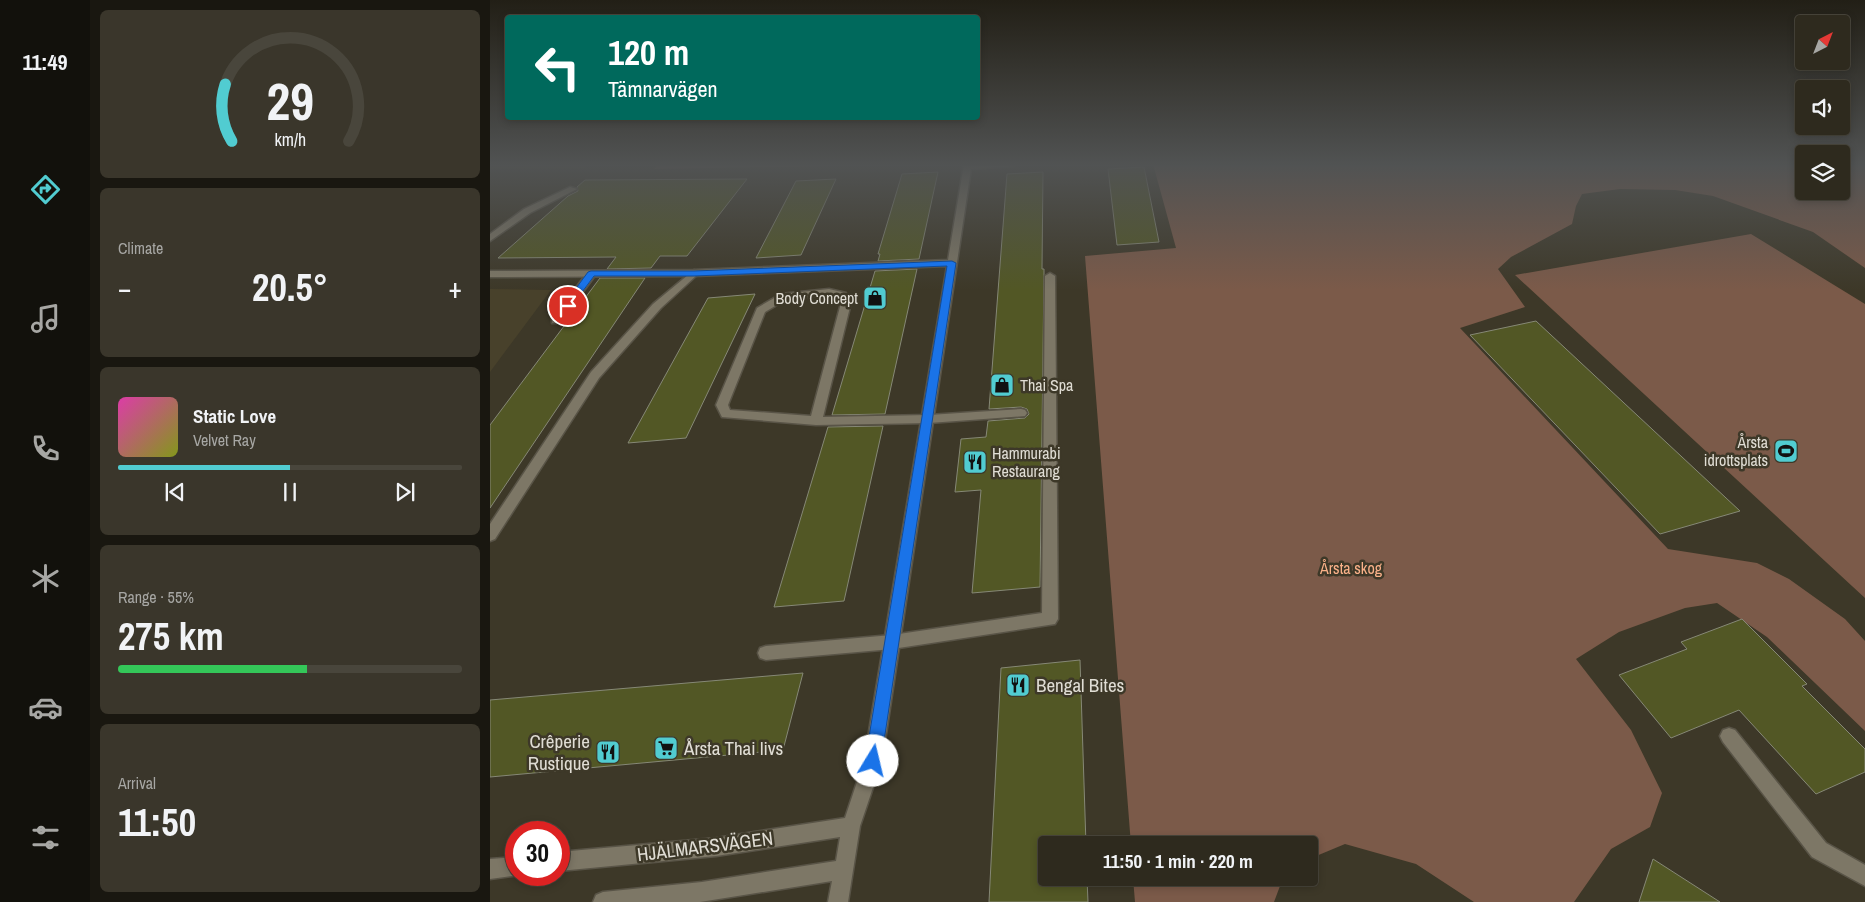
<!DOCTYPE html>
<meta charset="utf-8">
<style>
:root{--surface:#2e2a1e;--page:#3a362b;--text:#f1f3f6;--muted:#a7a7a4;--line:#49463c;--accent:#51ccd1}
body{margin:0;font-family:"Archivo Narrow",sans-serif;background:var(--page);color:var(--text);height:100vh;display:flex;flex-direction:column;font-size:19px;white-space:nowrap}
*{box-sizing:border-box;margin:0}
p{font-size:16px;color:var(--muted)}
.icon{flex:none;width:28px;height:28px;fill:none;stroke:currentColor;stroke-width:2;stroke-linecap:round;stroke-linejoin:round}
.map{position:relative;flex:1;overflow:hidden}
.panel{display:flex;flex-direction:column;gap:10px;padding:10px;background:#191710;width:400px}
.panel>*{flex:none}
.banner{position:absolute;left:15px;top:15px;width:475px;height:105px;border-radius:5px;box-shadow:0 2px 8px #0003,0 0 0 1px var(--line);background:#00695c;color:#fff;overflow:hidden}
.needle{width:32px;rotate:42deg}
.tools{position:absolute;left:1305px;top:15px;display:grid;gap:10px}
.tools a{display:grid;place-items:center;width:55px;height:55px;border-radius:5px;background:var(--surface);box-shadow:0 2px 8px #0003,0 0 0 1px var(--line);font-size:25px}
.speed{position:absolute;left:15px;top:821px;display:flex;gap:10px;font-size:25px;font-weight:700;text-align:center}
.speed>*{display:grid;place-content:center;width:65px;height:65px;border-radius:50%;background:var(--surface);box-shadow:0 2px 8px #0003,0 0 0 1px var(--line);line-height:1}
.speed .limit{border:8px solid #d22;background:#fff;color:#111}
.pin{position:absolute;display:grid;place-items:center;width:42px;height:42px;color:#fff;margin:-21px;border:2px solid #fff;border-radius:50%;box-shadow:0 1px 5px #0007}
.me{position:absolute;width:55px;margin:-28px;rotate:9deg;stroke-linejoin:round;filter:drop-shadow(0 0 4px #0008)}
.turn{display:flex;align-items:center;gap:18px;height:105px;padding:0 20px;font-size:22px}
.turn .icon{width:65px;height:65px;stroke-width:2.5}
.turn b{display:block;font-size:35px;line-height:42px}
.big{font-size:38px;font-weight:700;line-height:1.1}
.panel .tile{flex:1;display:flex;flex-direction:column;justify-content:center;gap:8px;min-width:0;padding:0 18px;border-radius:8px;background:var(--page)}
.panel .dial{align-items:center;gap:0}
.dial svg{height:130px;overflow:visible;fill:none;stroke:var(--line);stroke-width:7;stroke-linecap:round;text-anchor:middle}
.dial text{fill:var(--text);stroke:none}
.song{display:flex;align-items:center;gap:15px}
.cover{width:60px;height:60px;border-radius:8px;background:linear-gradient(135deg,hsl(320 70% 55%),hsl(70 70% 35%))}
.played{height:5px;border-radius:2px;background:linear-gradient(90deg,var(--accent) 50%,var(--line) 50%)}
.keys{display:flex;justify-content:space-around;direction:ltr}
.heat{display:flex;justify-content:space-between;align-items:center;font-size:28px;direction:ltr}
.charge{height:8px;border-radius:4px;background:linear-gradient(90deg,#34c759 55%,var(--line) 0)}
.trip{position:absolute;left:548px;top:836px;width:280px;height:50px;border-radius:5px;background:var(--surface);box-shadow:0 2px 8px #0003,0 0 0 1px var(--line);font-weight:700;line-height:50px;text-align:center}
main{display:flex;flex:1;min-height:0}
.tab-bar{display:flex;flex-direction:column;width:90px;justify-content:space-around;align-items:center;background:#12110c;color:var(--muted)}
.tab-bar .icon{width:35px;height:35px}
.tab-bar .active{color:var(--accent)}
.tab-bar b{font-size:22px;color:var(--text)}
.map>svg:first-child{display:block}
</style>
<main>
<nav class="tab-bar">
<b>11:49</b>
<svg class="icon active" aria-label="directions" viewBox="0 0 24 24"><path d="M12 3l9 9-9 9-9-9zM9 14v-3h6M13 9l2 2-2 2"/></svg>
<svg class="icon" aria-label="music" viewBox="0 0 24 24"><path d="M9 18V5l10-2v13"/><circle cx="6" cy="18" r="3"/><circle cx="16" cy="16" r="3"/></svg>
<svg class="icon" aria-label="phone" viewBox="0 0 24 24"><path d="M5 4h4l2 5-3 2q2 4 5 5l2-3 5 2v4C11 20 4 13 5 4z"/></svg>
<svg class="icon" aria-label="climate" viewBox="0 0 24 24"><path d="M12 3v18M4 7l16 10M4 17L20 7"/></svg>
<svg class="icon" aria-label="car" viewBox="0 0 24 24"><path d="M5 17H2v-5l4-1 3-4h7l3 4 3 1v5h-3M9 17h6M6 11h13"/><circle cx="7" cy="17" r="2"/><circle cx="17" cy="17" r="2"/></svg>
<svg class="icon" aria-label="filters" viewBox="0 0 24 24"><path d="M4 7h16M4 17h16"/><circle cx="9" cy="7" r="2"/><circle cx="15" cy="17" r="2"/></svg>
</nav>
<section class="panel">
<div class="tile dial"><svg viewBox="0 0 100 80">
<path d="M14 69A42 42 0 1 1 86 69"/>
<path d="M14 69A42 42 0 0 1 10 34" stroke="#51ccd1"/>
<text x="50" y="56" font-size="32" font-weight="700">29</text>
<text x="50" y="72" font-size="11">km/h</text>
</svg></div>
<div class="tile"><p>Climate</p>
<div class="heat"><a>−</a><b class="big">20.5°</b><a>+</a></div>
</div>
<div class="tile">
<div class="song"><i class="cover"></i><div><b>Static Love</b><p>Velvet Ray</p></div></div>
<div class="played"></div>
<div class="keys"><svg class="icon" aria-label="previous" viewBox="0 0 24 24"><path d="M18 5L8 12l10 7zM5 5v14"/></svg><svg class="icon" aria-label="pause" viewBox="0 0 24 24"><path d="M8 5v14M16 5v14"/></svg><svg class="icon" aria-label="next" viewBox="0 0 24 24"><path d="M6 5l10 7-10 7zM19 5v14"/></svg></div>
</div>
<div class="tile"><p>Range · 55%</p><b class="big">275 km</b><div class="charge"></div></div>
<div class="tile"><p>Arrival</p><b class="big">11:50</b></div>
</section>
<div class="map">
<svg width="1375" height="902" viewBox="0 0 1375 902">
<rect width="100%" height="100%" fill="#3d3828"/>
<path fill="#48412b" d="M0,164H99L92,169H0Z
M0,289L61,290L0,372Z"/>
<path fill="#7b5a49" d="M169,164H340L339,166L164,169Z
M663,164H1314V191H1351V164H1375V268L1323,232L1223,196L1185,190L1130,189L1092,194L1086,206L1082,224L1021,257L1008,269L1035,307L970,328L1178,549L1267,563L1299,579L1355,619L1375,641V731L1277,637L1227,603L1195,608L1129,632L1086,659L1141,730L1172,793L1160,827L1121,849L1084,902H984L926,864L855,844L819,859V845H641L595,256L686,248Z
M1261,234L1375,304V598L1025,275Z
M643,878H793L784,902H645Z"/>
<path fill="#525725" stroke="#868876" d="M654,167L669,242L627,245L618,169Z
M448,172L429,259L388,261L390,254H388L412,174Z
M553,172L552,269H554V274L550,587L482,593L491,490L465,492L471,439L496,437L498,421L535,418L539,414L537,409L531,407L499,409L517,174Z
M257,179L197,256H170L161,268L117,269L126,257L8,258L78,196L88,191L87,187L95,180Z
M346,179L311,255L266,258L306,181Z
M427,269L395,414L342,415L385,271Z
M110,278H155L0,508V425Z
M265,294L196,438L138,443L218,298Z
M1046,321L1250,511L1170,534L980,335Z
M393,426L354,601L284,607L338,427Z
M1252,619L1317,684L1312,686L1375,749V772L1326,794L1249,710L1181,738L1129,675L1197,649L1191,642Z
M590,660L596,845H556V878H597L598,902H499L511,668Z
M313,673L293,750L0,777V700Z
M1163,859L1230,902H1149Z"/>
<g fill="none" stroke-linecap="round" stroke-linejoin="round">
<g stroke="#595447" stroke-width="3">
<path id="service" d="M204,270L209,273L207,275L171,308L109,378L5,539L0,541V524L101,372L163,304Z
M101,271L106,274L70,323H62V319L98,272Z
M560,273L565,276L568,619L565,624L402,649L276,660L270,658L268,653L270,648L276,646L402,635L552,613L555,276Z
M339,289L356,293L361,303L333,417L439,415L531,409L535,410L537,413L535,416L439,423L326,425L232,417L226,405L267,308L291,294ZM339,295L348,297L351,303L321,416L240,410L238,405L275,312L297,299Z
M1239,728L1245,730L1336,843L1375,865V886L1322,857L1233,742L1230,736L1233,730Z"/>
</g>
<g stroke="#595447" stroke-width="3">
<path id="minor" d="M474,164H527L523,166L481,169L392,761L370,826L358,902H338L342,881L210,902H103L106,895L113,892L212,882L346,861L350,837L226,856L69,871V852L226,838L355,818L374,761L457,266L204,276L0,277V271L204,270L458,260Z
M80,187L87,189L40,213L0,241V234L34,209Z
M26,857V875H30L0,879V859Z"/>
</g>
<use href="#service" fill="#7d7766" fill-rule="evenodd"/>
<use href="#minor" fill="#7d7766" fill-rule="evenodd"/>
</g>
<linearGradient id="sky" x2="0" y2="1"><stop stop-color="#221f16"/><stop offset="0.57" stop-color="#515353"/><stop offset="1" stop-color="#515353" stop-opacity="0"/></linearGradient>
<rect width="1375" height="290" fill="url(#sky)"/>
<path fill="#1a73e8" stroke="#114b97" d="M462,261L466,263L391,761L389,767L383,769L378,767L375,761L457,266L204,276H104L81,307L73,306L98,272L101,271H204Z"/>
<defs>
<g id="shop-square" transform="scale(1.25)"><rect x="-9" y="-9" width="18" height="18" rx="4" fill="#51ccd1" stroke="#3d3828"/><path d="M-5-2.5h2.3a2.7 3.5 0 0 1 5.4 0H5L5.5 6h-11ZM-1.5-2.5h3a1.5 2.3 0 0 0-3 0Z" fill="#111"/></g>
<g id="stadium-square" transform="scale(1.25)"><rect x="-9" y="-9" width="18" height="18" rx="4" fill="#51ccd1" stroke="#3d3828"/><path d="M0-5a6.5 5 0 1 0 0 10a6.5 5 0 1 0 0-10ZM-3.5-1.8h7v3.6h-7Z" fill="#111"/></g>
<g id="restaurant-square" transform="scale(1.25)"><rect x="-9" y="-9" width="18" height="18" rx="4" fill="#51ccd1" stroke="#3d3828"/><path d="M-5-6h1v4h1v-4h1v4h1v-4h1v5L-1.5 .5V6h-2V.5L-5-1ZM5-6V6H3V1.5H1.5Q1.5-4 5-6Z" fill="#111"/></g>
<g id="supermarket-square" transform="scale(1.25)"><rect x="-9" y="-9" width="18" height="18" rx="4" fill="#51ccd1" stroke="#3d3828"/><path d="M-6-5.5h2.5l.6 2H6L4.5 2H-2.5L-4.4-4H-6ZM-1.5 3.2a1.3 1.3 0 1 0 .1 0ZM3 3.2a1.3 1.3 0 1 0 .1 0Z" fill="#111"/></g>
</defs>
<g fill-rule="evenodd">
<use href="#shop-square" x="385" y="298"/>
<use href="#shop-square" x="512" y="385"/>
<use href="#stadium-square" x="1296" y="451"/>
<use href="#restaurant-square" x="485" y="462"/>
<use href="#restaurant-square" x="528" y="685"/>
<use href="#supermarket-square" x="176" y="748"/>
<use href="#restaurant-square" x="118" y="752"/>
</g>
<g text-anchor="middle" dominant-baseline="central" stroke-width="5" stroke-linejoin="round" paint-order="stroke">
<g font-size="16" fill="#e0ddd4" stroke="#3d3828" text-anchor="end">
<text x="368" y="298">Body Concept</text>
<text x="530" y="385" text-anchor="start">Thai Spa</text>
<text x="1278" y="442">Årsta<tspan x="1278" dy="18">idrottsplats</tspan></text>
<text x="502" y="453" text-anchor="start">Hammurabi<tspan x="502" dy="18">Restaurang</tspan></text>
</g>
<g font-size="16" fill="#fab189" stroke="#3d3828">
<text x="861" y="568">Årsta skog</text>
</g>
<g font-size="19" fill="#e0ddd4" stroke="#3d3828" text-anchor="start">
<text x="546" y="685">Bengal Bites</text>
<text x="100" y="741" text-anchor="end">Crêperie<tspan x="100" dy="22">Rustique</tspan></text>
<text x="194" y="748">Årsta Thai livs</text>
</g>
<g font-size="19" fill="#e0ddd4" stroke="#3d3828">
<text transform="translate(215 846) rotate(-7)">HJÄLMARSVÄGEN</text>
</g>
</g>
</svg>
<div class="tools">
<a><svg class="needle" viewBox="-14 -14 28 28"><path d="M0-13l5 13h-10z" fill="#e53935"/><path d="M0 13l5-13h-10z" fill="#a7a7a4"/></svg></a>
<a><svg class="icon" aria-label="sound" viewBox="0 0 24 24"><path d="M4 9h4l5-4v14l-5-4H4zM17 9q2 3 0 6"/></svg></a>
<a><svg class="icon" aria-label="layers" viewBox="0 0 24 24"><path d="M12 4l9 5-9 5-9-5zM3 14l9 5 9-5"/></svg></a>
</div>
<div class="speed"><div class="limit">30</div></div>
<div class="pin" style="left:78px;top:306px;background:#d93025"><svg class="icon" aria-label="arrive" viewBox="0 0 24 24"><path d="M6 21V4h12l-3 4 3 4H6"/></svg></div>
<svg class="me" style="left:383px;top:761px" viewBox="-20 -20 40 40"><circle r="19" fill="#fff"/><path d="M0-13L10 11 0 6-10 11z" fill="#1a73e8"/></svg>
<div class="trip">11:50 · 1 min · 220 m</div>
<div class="banner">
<div class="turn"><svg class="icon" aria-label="left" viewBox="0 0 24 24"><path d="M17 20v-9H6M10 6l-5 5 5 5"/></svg><div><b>120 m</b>Tämnarvägen</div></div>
</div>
</div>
</main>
